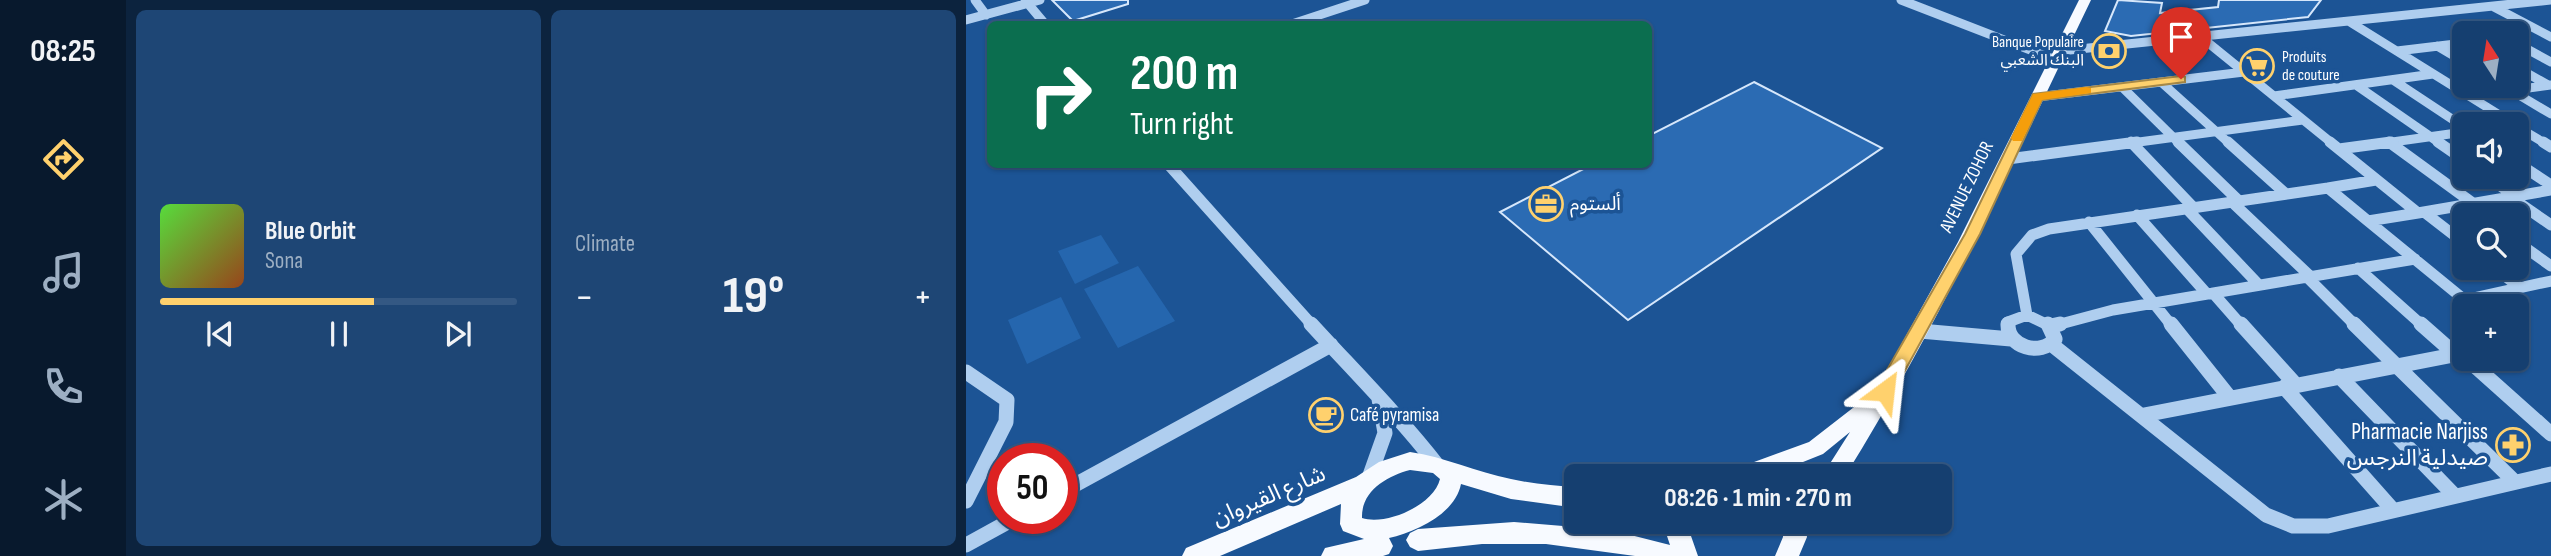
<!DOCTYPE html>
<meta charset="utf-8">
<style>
:root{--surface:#153f70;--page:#1e4675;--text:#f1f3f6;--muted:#9dafc3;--line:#345883;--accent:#ffd16d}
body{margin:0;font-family:"Sofia Sans Condensed","Noto Sans Arabic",sans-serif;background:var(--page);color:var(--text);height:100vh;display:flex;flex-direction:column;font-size:26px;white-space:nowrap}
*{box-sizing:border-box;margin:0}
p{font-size:23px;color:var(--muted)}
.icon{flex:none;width:38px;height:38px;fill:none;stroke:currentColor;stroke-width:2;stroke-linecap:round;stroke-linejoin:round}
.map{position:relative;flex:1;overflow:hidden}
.drawer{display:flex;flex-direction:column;gap:10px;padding:10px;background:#0c233e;width:840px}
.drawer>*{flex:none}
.guide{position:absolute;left:21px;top:21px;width:665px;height:147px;border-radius:10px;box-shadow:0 2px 5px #0004,0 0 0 2px var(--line);background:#0b6e4f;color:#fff;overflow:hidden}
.needle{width:46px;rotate:348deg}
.tools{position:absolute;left:1486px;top:21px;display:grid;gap:14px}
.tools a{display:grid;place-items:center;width:77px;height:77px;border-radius:10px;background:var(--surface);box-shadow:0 2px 5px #0004,0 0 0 2px var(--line);font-size:35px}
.speed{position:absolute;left:21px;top:443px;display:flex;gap:14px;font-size:35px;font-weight:700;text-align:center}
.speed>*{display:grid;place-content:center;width:91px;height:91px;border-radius:50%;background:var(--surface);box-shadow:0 2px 5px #0004,0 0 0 2px var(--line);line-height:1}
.speed .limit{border:10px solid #d22;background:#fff;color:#111}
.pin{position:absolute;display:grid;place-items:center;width:60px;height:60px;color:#fff;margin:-72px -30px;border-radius:50% 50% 50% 0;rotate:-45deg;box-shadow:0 0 7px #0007}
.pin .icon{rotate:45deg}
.me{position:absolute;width:77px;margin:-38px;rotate:30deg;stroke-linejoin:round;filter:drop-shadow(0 0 5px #0008)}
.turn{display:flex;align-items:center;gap:24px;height:147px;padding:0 28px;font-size:32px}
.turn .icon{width:91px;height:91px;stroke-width:2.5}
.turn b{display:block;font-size:49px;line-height:60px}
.big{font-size:52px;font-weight:700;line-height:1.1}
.drawer .widget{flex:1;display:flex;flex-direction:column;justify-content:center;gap:10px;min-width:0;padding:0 24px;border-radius:10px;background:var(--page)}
.song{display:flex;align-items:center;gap:21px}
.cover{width:84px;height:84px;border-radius:10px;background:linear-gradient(135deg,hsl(110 70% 55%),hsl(20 70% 35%))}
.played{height:7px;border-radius:4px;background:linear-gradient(90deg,var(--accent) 60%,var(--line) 60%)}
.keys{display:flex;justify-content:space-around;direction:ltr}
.heat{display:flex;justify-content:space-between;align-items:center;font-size:38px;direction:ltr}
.drawer .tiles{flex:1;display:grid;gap:10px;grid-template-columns:repeat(2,1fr)}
.trip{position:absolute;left:598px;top:464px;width:388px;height:70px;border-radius:10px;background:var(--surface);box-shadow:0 2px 5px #0004,0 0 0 2px var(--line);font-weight:700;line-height:70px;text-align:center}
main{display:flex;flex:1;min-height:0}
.tab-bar{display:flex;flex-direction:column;width:126px;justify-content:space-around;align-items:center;background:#08192d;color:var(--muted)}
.tab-bar .icon{width:49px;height:49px}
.tab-bar .active{color:var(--accent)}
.tab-bar b{font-size:32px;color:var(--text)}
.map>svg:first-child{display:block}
</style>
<main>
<nav class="tab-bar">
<b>08:25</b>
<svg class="icon active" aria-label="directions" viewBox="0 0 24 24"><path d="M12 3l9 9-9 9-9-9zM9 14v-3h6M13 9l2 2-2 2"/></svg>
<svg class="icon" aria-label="music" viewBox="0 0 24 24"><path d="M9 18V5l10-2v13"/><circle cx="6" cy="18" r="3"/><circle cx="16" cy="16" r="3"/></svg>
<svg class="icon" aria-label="phone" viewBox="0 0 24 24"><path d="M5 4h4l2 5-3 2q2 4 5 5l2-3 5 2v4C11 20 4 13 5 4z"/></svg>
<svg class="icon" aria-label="climate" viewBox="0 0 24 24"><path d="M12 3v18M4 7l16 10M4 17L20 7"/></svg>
</nav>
<section class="drawer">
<div class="tiles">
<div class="widget">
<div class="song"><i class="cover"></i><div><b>Blue Orbit</b><p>Sona</p></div></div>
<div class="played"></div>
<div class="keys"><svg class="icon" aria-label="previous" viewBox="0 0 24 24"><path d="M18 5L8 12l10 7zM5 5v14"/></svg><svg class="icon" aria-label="pause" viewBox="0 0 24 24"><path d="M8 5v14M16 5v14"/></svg><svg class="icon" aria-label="next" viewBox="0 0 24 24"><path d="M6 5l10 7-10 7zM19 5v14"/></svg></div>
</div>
<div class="widget"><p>Climate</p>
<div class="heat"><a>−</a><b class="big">19°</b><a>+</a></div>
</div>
</div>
</section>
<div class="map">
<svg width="1585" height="556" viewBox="0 0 1585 556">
<rect width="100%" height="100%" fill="#1c5495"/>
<path fill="#2566ae" d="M135,235L153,263L109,284L92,251Z
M172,266L209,321L152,348L118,289Z
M95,297L115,338L61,364L42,320Z"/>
<path fill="#2b6bb3" stroke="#d6e7fb" stroke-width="2" d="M86,0H162V4L107,21Z
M1152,0L1196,3L1194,13L1252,7L1253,0H1355L1342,17L1165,36L1139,31Z
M788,82L916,148L662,320L534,212L627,164H682V136Z"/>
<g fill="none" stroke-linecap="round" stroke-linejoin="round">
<path stroke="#afceef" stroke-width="9" d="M9,0L20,15
M59,0L79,24
M935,0L1090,60
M1528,7L1585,37
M0,20L74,0
M1384,22L1548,124
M326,24L399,0
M1235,37L1367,144
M1550,43L1585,62
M1471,46L1498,62
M1094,51L1585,0
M1431,51L1498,43
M1550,67L1582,85
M1427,80L1498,127
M1195,82L1264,144
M1390,85L1475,144
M1156,87L1214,144
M1543,89L1585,114
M1308,96L1467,74
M1503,96L1585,85
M1071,97L1278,72
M1550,126L1580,144
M1423,142L1425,144
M1158,144L1337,120
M1412,144L1498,132"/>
<path stroke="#afceef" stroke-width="11" d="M1165,142L1227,207
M1212,142L1273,201
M1262,142L1320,194
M1364,142L1452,213L1402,221L1362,188L1410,180
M1423,142L1508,204
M1472,142L1498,160
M1577,142L1585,147
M1373,149L1425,142
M1042,159L1171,142
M1550,162L1585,185
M202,164L347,326
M1522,177L1550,197
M1546,198L1585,225
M1266,202L1344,276
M1220,208L1293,285
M1458,212L1498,243
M1452,213L1585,190
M1171,215L1241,294
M1402,221L1506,306
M1123,222L1206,326
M1550,241L1585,266
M1392,268L1457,326
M1529,268L1554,288
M1341,277L1390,326
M1247,293L1276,326
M1498,300L1585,281
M1061,315L1050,254L1066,235L1083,229L1362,188
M1042,326V322L1061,315L1084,326
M1087,326L1147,310L1449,259"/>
<path stroke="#afceef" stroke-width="15" d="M345,324C388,371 433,416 472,466
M1042,324C1041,347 1075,357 1089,339L1082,324
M1205,324L1264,398
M1275,324L1330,385
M1388,324L1549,482
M1455,324L1489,354
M1085,326L1094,324
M954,331L1045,339
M1085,344L1300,515L1327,526H1362L1585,474
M1501,359L1585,434
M0,372L41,400L40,422L0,501
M1373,376L1489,496
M1318,387L1427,510
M1178,415L1498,353
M403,478L419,433L413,399
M96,492L365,345
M0,545L49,518"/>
<path fill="#f7faff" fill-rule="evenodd" d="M1113,0H1125C1047,161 974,324 879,476H856L884,432L857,454L802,476H766L769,469L843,442L910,390L992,242Z
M444,452C479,457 510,472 545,479C566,484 589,485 611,488V508L545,499L495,484C489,514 450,532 423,538L427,546L423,554L417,556H355L359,548L398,539L377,531L374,524L375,504L254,556H216L220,548L390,477L413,462ZM444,470L467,473L474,479C468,505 420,526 396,518C395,491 421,476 444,470Z
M548,522L645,530L704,545L701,536L704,522H726L725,536L732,556H669L580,544H516L452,551L444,547L440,540L444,533L452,529Z
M817,522H839L841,537L833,556H809L817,537Z"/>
</g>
<path fill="#ffd16d" stroke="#a68847" stroke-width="2" d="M1215,76L1219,77V82L1076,100L1014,234L925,396H912L909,391L999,234L1067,94Z"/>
<path fill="#f59e0b" d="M1120,87L1125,88V93L1076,100L1056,141H1047L1045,138L1067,94Z"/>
<defs>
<g id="bank-ring" transform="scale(1.75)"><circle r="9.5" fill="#1c5495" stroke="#ffd16d" stroke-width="1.5"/><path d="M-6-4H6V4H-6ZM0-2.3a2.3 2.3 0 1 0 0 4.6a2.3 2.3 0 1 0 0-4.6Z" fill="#ffd16d"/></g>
<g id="supermarket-ring" transform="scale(1.75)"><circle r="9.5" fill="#1c5495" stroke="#ffd16d" stroke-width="1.5"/><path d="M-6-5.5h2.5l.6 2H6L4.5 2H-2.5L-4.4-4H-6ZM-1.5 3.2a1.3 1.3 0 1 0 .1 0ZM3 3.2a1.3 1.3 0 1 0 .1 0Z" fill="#ffd16d"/></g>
<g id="office-ring" transform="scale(1.75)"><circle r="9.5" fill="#1c5495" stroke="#ffd16d" stroke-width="1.5"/><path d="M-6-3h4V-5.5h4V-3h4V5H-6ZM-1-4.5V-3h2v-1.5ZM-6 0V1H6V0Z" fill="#ffd16d"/></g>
<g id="cafe-ring" transform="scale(1.75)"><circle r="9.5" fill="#1c5495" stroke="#ffd16d" stroke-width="1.5"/><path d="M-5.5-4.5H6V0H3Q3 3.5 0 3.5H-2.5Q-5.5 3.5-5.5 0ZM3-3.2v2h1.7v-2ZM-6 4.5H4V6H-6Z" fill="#ffd16d"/></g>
<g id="pharmacy-ring" transform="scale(1.75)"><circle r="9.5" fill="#1c5495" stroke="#ffd16d" stroke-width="1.5"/><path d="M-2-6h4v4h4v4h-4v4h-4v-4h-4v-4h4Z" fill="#ffd16d"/></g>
</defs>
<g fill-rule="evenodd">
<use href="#bank-ring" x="1143" y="51"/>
<use href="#supermarket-ring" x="1291" y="66"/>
<use href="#office-ring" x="580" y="204"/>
<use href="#cafe-ring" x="360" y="415"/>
<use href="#pharmacy-ring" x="1547" y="445"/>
</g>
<g text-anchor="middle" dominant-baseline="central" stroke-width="7" stroke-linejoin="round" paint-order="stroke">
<g font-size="16" fill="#fff" stroke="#1c5495" text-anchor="end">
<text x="1118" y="42">Banque Populaire<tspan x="1118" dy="18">البنك الشعبي</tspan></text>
<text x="1316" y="57" text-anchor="start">Produits<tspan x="1316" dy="18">de couture</tspan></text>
</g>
<g font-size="19" fill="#fff" stroke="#1c5495">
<text transform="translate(1001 187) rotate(-64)">AVENUE ZOHOR</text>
</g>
<g font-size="19" fill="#fff" stroke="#1c5495" text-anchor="start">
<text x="604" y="204">ألستوم</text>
<text x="384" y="415">Café pyramisa</text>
</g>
<g font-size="23" fill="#fff" stroke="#1c5495" text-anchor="end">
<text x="1522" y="432">Pharmacie Narjiss<tspan x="1522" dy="26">صيدلية النرجس</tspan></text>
</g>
<g font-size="23" fill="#fff" stroke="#1c5495">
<text transform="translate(303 496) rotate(-23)">شارع القيروان</text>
</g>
</g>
</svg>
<div class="tools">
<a><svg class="needle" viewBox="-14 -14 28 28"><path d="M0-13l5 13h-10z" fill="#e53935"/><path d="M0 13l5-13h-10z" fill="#9dafc3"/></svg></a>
<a><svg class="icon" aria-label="sound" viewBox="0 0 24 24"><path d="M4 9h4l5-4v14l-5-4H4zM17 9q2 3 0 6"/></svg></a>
<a><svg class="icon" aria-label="search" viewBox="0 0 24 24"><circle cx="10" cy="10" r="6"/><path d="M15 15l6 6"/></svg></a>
<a>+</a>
</div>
<div class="speed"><div class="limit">50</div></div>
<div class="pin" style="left:1215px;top:79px;background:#d93025"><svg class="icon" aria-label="arrive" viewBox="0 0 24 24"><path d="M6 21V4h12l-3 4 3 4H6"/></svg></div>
<svg class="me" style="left:919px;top:391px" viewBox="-20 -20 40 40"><path d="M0-17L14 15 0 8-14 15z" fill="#ffd16d" stroke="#fff" stroke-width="4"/></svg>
<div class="trip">08:26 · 1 min · 270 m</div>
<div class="guide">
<div class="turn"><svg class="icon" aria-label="right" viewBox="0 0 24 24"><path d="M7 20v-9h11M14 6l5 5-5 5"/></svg><div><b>200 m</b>Turn right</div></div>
</div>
</div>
</main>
